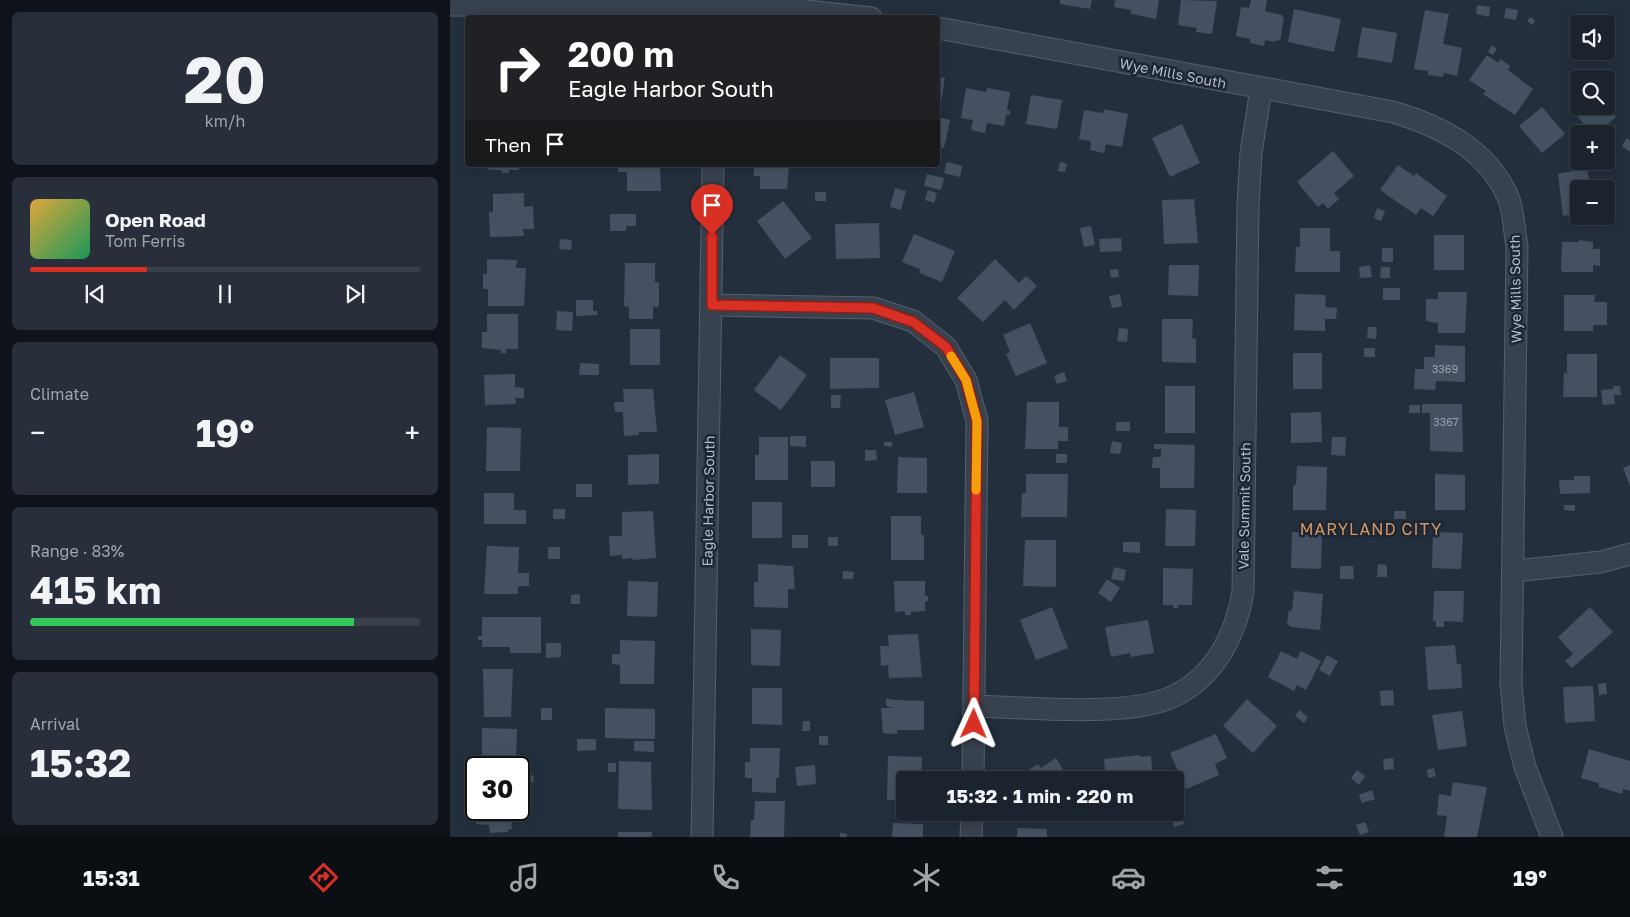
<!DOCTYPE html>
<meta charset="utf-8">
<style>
:root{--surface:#1b232e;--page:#282f3a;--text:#f1f3f6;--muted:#a0a4aa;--line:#39404a;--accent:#d93025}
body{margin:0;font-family:"Golos Text",sans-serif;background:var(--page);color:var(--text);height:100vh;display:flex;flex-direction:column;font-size:19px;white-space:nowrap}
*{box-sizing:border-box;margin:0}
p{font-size:16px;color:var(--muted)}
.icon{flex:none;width:28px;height:28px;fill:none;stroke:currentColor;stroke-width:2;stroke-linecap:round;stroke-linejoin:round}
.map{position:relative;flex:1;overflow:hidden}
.sheet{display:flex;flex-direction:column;gap:12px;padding:12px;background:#0f1319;width:450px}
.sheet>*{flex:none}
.hud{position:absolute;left:15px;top:15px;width:475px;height:152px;border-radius:5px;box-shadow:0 2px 12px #0003,0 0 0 1px var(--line);background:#202124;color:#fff;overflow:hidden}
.buttons{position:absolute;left:1120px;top:15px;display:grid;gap:10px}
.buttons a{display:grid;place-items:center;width:45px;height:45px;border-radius:5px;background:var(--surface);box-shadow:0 2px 12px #0003,0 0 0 1px var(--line);font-size:25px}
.speed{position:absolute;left:15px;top:756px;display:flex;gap:10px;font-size:25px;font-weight:700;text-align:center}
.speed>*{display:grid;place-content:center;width:65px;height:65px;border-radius:50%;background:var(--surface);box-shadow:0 2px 12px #0003,0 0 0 1px var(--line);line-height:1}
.speed .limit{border:2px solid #111;border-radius:8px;background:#fff;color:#111}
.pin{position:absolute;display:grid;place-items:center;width:42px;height:42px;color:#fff;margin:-51px -21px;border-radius:50% 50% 50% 0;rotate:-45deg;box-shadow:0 0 5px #0007}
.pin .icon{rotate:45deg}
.me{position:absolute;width:55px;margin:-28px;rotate:1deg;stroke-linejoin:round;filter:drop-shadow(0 0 4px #0008)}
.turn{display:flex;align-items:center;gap:18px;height:105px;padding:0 20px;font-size:22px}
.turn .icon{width:65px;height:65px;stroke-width:2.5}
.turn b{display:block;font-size:35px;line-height:42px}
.then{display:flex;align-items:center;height:48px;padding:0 20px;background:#0003;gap:10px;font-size:19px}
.big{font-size:38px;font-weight:700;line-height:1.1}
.sheet .widget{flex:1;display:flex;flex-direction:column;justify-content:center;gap:8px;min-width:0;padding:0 18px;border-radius:8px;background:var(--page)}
.sheet .dial{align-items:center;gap:0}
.dial b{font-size:65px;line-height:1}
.song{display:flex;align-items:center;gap:15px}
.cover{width:60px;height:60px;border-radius:8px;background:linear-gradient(135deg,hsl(40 70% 55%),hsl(150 70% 35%))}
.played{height:5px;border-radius:2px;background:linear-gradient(90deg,var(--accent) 30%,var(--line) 30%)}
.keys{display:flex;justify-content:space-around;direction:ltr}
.heat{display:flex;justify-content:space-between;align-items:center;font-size:28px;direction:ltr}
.charge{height:8px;border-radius:4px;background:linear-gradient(90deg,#34c759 83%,var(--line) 0)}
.trip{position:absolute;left:446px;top:771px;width:288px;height:50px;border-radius:5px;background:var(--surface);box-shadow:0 2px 12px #0003,0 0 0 1px var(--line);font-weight:700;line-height:50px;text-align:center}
.tab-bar{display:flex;height:80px;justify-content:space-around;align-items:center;background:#0b0e12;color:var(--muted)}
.tab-bar .icon{width:35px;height:35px}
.tab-bar .on{color:var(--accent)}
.tab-bar b{font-size:22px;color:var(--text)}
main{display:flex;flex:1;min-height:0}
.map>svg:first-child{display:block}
</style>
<main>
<section class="sheet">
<div class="widget dial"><b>20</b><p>km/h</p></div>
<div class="widget">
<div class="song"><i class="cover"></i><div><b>Open Road</b><p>Tom Ferris</p></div></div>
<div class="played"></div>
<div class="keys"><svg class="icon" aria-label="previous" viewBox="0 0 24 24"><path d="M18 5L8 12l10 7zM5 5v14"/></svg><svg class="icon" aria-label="pause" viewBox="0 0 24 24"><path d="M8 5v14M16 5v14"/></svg><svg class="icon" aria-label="next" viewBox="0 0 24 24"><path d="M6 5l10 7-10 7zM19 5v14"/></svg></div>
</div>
<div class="widget"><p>Climate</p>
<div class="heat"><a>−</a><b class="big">19°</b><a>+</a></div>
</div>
<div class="widget"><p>Range · 83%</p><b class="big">415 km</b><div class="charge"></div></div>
<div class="widget"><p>Arrival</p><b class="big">15:32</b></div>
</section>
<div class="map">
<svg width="1180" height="837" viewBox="0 0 1180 837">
<rect width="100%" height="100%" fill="#242f3e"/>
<path fill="#455162" d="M610,0H642L640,9L610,4Z
M665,0H709L706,19L681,14V10L664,7Z
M731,0L767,1L762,34L746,32L747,28L728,25Z
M801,0H817L815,11L832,15V17H834L830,41L826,40L825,42L815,40L814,46L800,43V39L786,36L791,7L799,8Z
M1027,5L1040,7L1039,17L1026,14Z
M1056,8L1068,10L1066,20L1054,18Z
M844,9L891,19L884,52L838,42Z
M975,10L999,14L993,44L1012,48L1007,76L994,73L993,77L978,75V71L964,69Z
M1081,17L1085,21L1082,25L1077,21Z
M912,27L947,33L942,63L907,57Z
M1042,45L1047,49L1043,55L1038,52Z
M1037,55L1048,63L1050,59L1060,66L1058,70L1083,89L1065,115L1033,94L1036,91L1019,80Z
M488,77L495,78L490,108L488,107Z
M516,88L536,92L537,88L560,92L557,110L560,111V115H556L554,126L537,123L535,133L521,130L523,120L511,118Z
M581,95L612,100L607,129L576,124Z
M1128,106H1157L1166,117L1145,134H1141L1123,110Z
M1092,107L1115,134L1092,153L1069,126Z
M654,109L678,114L672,147L656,144L654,153L640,150L641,141L629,139L634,110L653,113Z
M488,117L500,120L494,148L488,146Z
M732,124L750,163L720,177L702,138Z
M1177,138L1180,141V152L1172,146Z
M883,151L904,176L884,193L889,199L878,209L873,203L868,207L847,182Z
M497,162L512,166L510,177L494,173Z
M610,162L617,164L615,172L608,171Z
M36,165H69V170H59V173H52V170H40L36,168Z
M168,165H210L211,191H177V172H168Z
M304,165H339L337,189H310V176H304Z
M948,165L964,176L966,173L997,196L983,216L971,208L966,215L930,190Z
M1137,168L1141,189H1129V213L1113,216L1108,174Z
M477,174L494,178L491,190L474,186Z
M445,188L456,191L451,210L440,207Z
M478,190L487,193L484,203L475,200Z
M365,192H376V201H365Z
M74,193V207L83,206L84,229H73L74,236L40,237L39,212H43V194Z
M744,199L748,243L714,244L712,200Z
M333,201L362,238L335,259L307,221Z
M927,208L935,211L931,221L924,218Z
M160,214H186V226H176V231H160Z
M429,223L430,258L386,259L385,224Z
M641,226L645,245L634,247L630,228Z
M850,228H880V251H890V272H845L846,247H850Z
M464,234L505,251L492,282L469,273L470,269L452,262Z
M984,235H1014V270H984Z
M671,238L672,251L650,252L649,239Z
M110,239L122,240L121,250L109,249Z
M1129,240L1143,242V249H1150V266L1143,265V272H1113L1111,270L1112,242H1129Z
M932,248H943V262H932Z
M37,259L67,260L66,268H76L74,306H38V289H33V274H37Z
M545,259L569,283L576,276L587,286L564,310L555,300L533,322L507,298Z
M175,263H205V282L209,283V307H203V319H179V307L174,306Z
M719,265H749L748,296L718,295Z
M920,265L922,277L910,278L909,267Z
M931,267H940V278H930Z
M668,269L669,277L661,278L660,270Z
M933,288H950V300H933Z
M988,292H1017L1015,333H988V323L976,321V299H988Z
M670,294L672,306L662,308L659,296Z
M845,294L876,295L875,307L887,308L886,319H875V331L844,330Z
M1114,295H1145L1144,302H1157V325H1143V331H1114Z
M126,300H143V311H147V315L126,316Z
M107,311L123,312L122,331L106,330Z
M37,314H68V349H56V353H51V350L32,348V332H37Z
M712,319H743L742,338L746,339V363L712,362Z
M580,323L597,363L566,376L556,354L560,352L553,335Z
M918,327H927L926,339L917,338Z
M669,328L678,329L677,342L667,341Z
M180,329H210V365H180Z
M985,345L1015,346V382L986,381L985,390L964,389L965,369H974V357H985Z
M914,348H925V357H914Z
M843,353H872V389H843Z
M1117,354H1147V397H1113L1114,373H1117Z
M330,355L357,375L331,410L304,390Z
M380,358H429V388L380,389Z
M130,363L149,364V375H129Z
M614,372L617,381L607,384L604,376Z
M65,374V387L74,388V398H65L66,404L35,405L34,375Z
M715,386H745V433H715Z
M1163,386H1170L1171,395H1164L1165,404L1153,405L1151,390L1164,389Z
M173,389H203L207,432H189V435L174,436L173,412H165L164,402H174Z
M464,392L474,427L445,435L435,400Z
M381,395H391L390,408H381Z
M577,402H609V427H618V441H608V449H575Z
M972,404H1012L1013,452L980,451V413H972Z
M959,405H970V413H959Z
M871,412L872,442L841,443V413Z
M666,422H680V431H666Z
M37,427L71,428L70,471H36Z
M340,436H356V447L340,446Z
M309,437H338V480H305V455H309Z
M882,437H896L895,456L881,455Z
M662,441L672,443L670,454L660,453Z
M434,442H442V447L434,446Z
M704,444L745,445L744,488H710V468H702L703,457H711V449H704Z
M415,450H426L427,460L415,461Z
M209,454V484L178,485V455Z
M606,454H617V463H606Z
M448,457L477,458V493H447Z
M361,461H385V487H361Z
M1180,465V486L1173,468Z
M847,466L877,467L876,510H843V485H846Z
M576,474H618L617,517H571L572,493H576Z
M985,474L1015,475V510H985Z
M1124,476H1140V493L1110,494L1109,480H1124Z
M126,484H142V497H126Z
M34,493H64V510H76V524H34Z
M302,502H332V538H302Z
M1114,505H1125V511L1114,510Z
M103,509H115V519H103Z
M716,509L746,510L745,546H715Z
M203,511L206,558L182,560V558L172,559V555L160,556L159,536H172V512Z
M944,511H956V519H944Z
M441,516H471V535H474V560H441Z
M842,532L872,533L871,569L841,568Z
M983,532L1013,533L1011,569L982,568Z
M342,535H358V548H342Z
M378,537H388V546H378Z
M575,540H606V587L573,586Z
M673,542H690V553L673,552Z
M37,546L69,547L68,573H79V586H68V594H34Z
M98,547H110V559H98Z
M308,564L343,566L345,589H338V608L304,607V582H308Z
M928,564L937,565V577H927Z
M890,566H903L904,579H890Z
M664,567L676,570L674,581L661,579Z
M713,568L743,569L742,605H728V608H723V605H713Z
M393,571L404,572L403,579H393Z
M657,579L670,588L661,602L648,593Z
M178,581L208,582L207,617L177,616Z
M444,581H475V596H478V601L475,602V611L461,612V615H455V611L445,612Z
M844,591L873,594L870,630L841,627L837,624L839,610L842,611Z
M984,591H1014L1013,622L994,621V627H986V621H983Z
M130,594V604H121V595Z
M602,607L618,648L586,660L570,620Z
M1140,607L1163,632L1122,668L1115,661L1123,654L1108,637Z
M32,617H91V653H60V647H32V640H28V636H32Z
M698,620L704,653L681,657L680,653L661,657L655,627Z
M301,629L331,630L330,666L301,665Z
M468,634L472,677L439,678L438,665L431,666L430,646H439L438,635Z
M170,640L205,641L204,684H170V665L162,664V654H170Z
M96,643H111V657L96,658Z
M1005,645L1007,664H1011L1012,688L978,690L975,647Z
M831,651L847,659L851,651L871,661L856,690L847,685L844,691L818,677Z
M877,655L888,661L880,676L869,670Z
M33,669H63L61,717H34Z
M1156,683L1157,694L1149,695L1148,684Z
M1143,686L1145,721L1115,723L1113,687Z
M302,688H332V725L302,724Z
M943,690L944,705L931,706L930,691Z
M436,698L444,700L474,701V730H447V734L433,733L431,708H444L436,706Z
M797,699L827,726L803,753L773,726Z
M91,708H102V720H91Z
M155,708L205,709V739L155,738Z
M849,710L858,717L854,723L845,716Z
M1012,711L1017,746L988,750L982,715Z
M353,721H360V731H352Z
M32,728L67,729L66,768H32Z
M766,734L777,758L765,764L769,775L736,789L720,753Z
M369,736H378V745H369Z
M127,739H146V750L127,751Z
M184,741H204V752L184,751Z
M300,748H330L329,778H326V793L302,792V778H295V762H300Z
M1139,749L1180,761V791L1173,789L1172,794L1149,787V783L1131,778Z
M690,755V757L701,756L703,780H656L654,759Z
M438,756L472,757L471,780H455V800H437Z
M606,758L619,780H568L567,777L588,764L591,768Z
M943,758L944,769L934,770L933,759Z
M169,761L201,762L202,810L168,809Z
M158,763H166V772H158Z
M365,765L366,784L347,786L345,767Z
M984,768L986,776L978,778L977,770Z
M907,770L915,776L909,785L901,778Z
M83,775L84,782L73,783L72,776Z
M1003,782L1037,787L1027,837H994L997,816L987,815L989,794L1001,796Z
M922,790L925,799L912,803L909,795Z
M725,799L734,824L724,827L720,812H725Z
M305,801H335L334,837H300L301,820H304Z
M26,810H60L62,829H58V832L40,833L39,825L26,824Z
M707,812H717V815L708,817Z
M915,822L919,832L910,835L906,825Z
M443,823L473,824V837H442Z
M567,828L597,829V837H567Z
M168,832H202V837H168Z
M390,833L397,834V837H390Z"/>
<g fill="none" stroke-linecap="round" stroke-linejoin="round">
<g stroke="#565f6c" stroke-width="23">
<path id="street" d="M0,5L339,9L421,18
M488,28L943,112C990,126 1037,149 1058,197C1064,211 1064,231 1067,246L1061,684L1065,726L1075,767L1102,837
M262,305L423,308L463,321L496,347L516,380L527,421L523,780
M1064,571L1151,562L1180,554
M524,706C577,707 684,719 728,694C767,673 786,633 793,592L798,205L801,153L811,89
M252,837L263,165
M521,837L522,812"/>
</g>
<use href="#street" stroke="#38414e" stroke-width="21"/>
</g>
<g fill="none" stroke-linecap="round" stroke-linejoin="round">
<g stroke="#8d1f18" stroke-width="12">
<path id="route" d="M262,235V305L423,308L463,322L496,347L516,380L527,421L524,724"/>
</g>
<use href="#route" stroke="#d93025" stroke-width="9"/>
<path stroke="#f59e0b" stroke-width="9" d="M501,356L516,380L527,421L526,490"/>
</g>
<g text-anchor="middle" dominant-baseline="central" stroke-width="5" stroke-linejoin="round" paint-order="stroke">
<g font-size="11" fill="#98a1af">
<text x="995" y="368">3369</text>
<text x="996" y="421">3367</text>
</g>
<g font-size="14" fill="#b4bcc9" stroke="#1d2633">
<text transform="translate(723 73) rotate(11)">Wye Mills South</text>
<text transform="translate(1065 289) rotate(-91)">Wye Mills South</text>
<text transform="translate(258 501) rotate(-89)">Eagle Harbor South</text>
<text transform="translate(794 506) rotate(-89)">Vale Summit South</text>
</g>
<g font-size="16" letter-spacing="1" fill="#d59563" stroke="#1d2633">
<text x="921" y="529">MARYLAND CITY</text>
</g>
</g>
</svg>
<div class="buttons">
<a><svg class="icon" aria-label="sound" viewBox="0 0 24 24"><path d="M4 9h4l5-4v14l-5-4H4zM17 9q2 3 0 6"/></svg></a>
<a><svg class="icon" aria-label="search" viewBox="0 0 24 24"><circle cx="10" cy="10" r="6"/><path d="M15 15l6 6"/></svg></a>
<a>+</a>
<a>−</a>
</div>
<div class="speed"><div class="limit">30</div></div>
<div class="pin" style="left:262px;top:235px;background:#d93025"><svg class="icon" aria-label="arrive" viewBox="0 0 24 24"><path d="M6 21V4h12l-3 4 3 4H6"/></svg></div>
<svg class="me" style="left:524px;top:724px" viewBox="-20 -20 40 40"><path d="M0-17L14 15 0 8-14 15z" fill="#d93025" stroke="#fff" stroke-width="4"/></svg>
<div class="trip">15:32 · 1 min · 220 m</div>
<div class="hud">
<div class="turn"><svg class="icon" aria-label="right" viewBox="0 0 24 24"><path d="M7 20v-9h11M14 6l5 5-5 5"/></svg><div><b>200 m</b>Eagle Harbor South</div></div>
<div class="then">Then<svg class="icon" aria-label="arrive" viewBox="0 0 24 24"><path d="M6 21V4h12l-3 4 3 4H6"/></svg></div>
</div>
</div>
</main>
<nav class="tab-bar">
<b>15:31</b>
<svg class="icon on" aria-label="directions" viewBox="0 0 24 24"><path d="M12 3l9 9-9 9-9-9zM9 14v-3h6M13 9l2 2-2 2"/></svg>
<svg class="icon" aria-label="music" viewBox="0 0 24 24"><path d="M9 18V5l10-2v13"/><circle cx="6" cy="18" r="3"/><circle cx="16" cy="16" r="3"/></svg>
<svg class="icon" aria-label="phone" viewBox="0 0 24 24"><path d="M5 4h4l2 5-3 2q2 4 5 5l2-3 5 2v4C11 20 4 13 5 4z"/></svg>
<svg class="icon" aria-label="climate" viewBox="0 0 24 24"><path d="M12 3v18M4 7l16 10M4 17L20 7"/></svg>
<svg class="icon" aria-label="car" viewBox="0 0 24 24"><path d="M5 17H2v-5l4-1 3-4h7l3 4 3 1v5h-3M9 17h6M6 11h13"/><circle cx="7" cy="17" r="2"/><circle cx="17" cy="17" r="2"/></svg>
<svg class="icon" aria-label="filters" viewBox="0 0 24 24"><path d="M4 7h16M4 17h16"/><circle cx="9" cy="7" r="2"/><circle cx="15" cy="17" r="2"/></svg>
<b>19°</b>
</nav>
